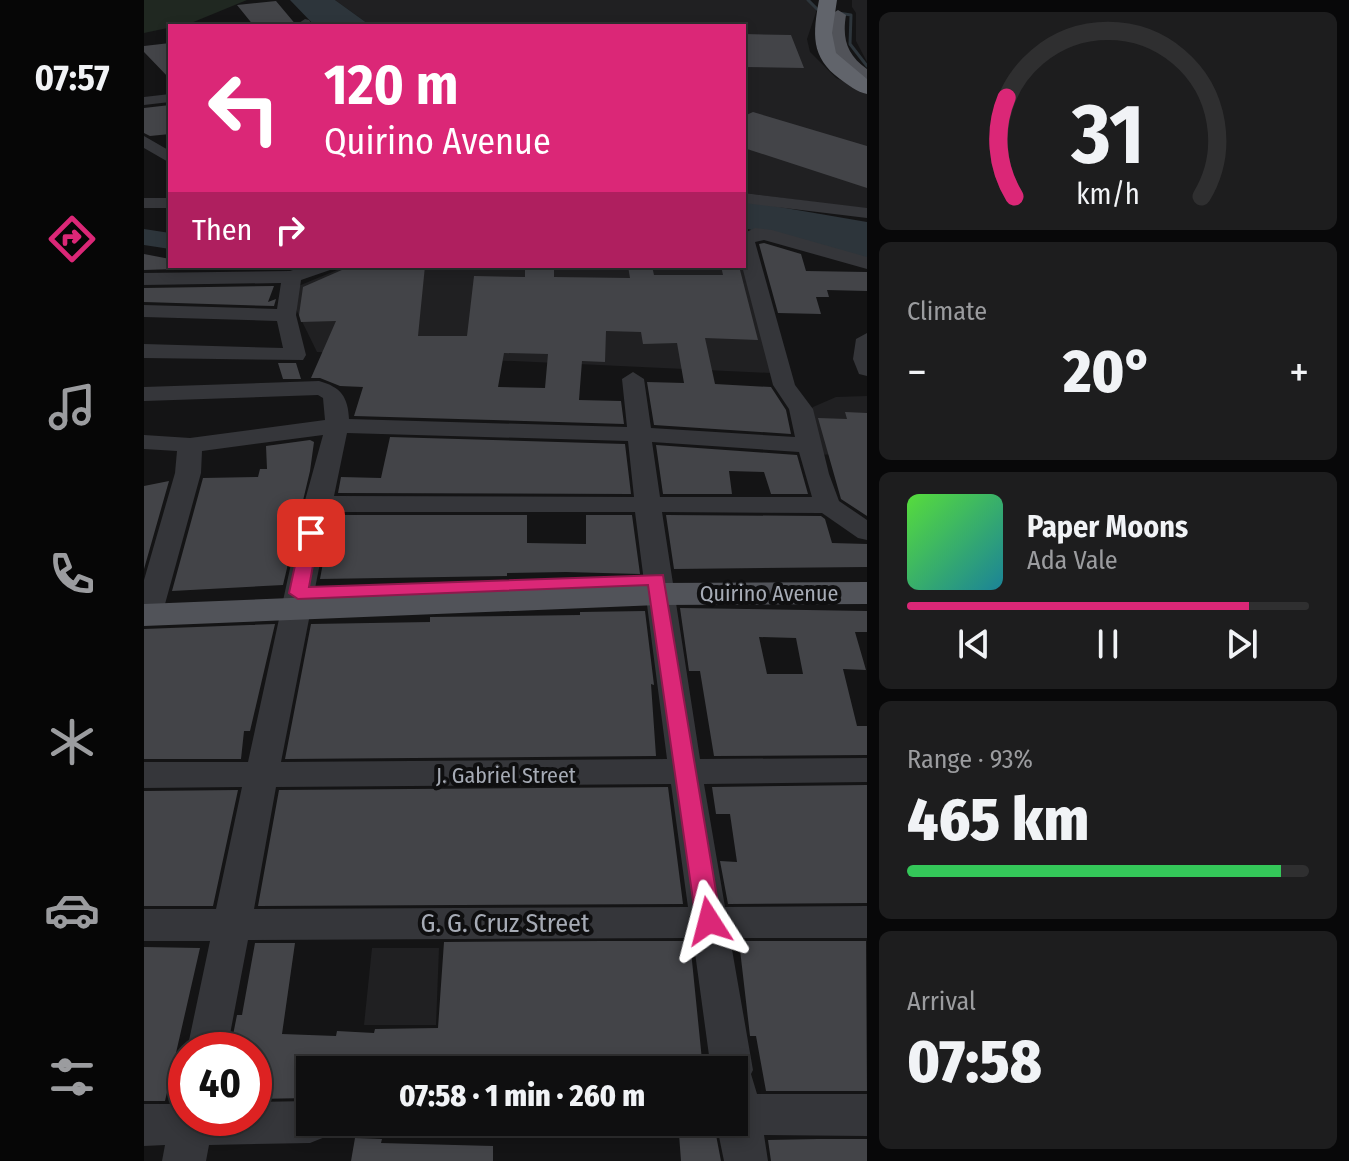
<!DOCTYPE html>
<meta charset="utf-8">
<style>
:root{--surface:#0f0f10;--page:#1d1d1e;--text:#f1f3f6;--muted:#9b9c9f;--line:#2f2f30;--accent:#db2777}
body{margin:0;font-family:"Fira Sans Condensed",sans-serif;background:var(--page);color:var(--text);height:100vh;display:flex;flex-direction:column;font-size:30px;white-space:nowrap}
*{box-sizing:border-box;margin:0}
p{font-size:26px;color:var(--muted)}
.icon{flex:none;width:44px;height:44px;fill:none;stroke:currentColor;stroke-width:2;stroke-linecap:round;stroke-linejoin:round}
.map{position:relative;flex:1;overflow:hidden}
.side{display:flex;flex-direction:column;gap:12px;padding:12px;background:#080809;width:482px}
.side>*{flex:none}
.hud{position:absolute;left:24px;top:24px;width:578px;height:244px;border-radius:0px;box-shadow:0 4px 12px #0003,0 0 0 2px var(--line);background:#db2777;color:#fff;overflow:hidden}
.speed{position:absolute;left:24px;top:1032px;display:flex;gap:16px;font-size:40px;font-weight:700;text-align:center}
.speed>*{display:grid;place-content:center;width:104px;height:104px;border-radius:50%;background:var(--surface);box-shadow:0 4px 12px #0003,0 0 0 2px var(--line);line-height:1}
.speed .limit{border:12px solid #d22;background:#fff;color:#111}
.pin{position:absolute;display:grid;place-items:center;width:68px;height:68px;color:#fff;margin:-34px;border-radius:16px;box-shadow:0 4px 12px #0006}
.me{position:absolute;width:88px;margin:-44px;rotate:351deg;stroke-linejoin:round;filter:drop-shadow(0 0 6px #0008)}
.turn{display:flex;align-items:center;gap:28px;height:168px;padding:0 24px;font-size:36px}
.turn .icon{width:104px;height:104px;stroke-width:2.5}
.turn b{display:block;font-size:56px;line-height:68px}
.then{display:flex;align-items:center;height:76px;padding:0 24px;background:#0003;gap:16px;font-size:30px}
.big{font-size:60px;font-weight:800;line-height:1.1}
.side .card{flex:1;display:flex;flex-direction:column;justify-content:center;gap:12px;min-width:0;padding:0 28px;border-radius:12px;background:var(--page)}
.side .dial{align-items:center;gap:0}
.dial svg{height:208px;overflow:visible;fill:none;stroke:var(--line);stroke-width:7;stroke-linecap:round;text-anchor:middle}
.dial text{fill:var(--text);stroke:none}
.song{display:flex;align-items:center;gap:24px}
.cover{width:96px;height:96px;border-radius:12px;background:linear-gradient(135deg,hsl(110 70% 55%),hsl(190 70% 35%))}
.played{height:8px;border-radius:4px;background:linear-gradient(90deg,var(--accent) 85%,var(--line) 85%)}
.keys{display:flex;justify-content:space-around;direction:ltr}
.heat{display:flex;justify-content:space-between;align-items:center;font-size:44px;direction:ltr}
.charge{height:12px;border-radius:6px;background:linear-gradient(90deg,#34c759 93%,var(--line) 0)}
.trip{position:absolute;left:152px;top:1056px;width:452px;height:80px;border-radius:0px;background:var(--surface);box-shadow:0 4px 12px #0003,0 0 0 2px var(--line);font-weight:800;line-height:80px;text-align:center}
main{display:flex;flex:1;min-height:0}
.dock{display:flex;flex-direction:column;width:144px;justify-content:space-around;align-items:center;background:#060606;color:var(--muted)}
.dock .icon{width:56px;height:56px}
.dock .selected{color:var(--accent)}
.dock b{font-size:36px;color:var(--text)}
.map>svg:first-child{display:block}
</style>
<main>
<nav class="dock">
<b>07:57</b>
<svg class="icon selected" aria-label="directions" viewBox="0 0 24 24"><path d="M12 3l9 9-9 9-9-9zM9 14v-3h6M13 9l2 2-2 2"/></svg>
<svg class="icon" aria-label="music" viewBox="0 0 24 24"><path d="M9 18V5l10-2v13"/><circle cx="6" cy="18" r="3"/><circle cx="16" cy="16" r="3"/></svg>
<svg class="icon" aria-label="phone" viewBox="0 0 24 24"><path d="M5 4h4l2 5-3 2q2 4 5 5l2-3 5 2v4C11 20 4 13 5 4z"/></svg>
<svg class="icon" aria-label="climate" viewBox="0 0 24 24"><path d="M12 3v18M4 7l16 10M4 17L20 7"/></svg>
<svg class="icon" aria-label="car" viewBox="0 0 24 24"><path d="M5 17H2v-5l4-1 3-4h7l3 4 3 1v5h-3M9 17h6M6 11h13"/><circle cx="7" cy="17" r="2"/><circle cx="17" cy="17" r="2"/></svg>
<svg class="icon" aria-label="filters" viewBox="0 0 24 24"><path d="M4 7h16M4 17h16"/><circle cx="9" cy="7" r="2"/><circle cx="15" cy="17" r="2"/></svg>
</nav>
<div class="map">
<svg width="723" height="1161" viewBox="0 0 723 1161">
<rect width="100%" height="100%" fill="#141415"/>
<path fill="#202022" d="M191,0H664L673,9L663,39L666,52L692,78L723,91V209L600,193V26H227Z
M708,0H723V62L712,41V13L708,7Z
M203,266H600L627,373L173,352L149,303L147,289Z
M723,396V453L671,455L665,412L669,407L692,397Z
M228,948H295L292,1025H220Z"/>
<path fill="#202821" d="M0,0H103L47,23L0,33Z"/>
<path fill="#2d353b" d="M146,0H191L227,26H171Z
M600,201L723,222V261L600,228Z"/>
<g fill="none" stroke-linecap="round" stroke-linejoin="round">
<path stroke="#2d353b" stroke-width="3" d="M664,0L673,9L682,11
M694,13L707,15L706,44L723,66"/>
<path fill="#2d353b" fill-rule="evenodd" d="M0,229L26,233V249L0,245Z"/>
</g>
<path fill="#434448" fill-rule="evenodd" d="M132,1L153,26H110L93,5Z
M600,34L647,35L660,68L600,67Z
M26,43V79L0,52V46Z
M26,105V134L6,136L0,133V108Z
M609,112L723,146V188L600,148V116Z
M620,243L657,254L662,271L723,272V291L683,290L685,297H672L677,314L634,313L615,244Z
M0,254L26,259V266H132L0,270Z
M207,266H281L274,336H323L330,276L381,277V266H410V277L486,278L484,266H508L510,275H579L577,266H595L614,340L561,338L571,384L627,387L642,410L647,434L510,425L503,382L540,383L533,343L499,344L497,332L462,331L461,362L438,361L435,400L477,401L480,424L210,416L219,387L196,386L176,378H167L192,321L157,322L155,315L159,287ZM360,353L404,354L401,388L354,387Z
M130,286L124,302L132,299L130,306L0,302V288Z
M134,363H152L157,379H139Z
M701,412L723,413V516L697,499L674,418L703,419Z
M246,437L481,444L487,494L194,493L197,477L237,478Z
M166,440L170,442L166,471L139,585L28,591L59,478L114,477L116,469H123L122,446Z
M512,445L653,455L664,494H627L620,472L585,471L588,494H519Z
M25,481L0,569V486Z
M188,515H383V543L442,544V515H488L496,574L422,572L363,573V576L176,579Z
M522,515L677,516L681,519L688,543L723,544V567L530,569Z
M536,608L723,611V632H711L722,670L699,669L713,726H723V755L570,756L556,671H545ZM615,637L652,638L659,674H623Z
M501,611L510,685L507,684L512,756L141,759L167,624L286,622V617L436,615V612Z
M131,624L106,731H100L97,759H0V629Z
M723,785V903L584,904L576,861L593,862L586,814H572L568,787Z
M524,787L539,904L114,906L135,790Z
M94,790L69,906H0V791Z
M460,941H546L559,1070H166L165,1098L110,1099V1050H86L93,1015H98L111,943H151L138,1034L192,1036L193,1031L230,1033L231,1029L294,1028L300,942Z
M595,941H722L723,1091H622L612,1036H606Z
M0,947L56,948L21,1101H0Z
M535,1134L572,1135L577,1161H537Z
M211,1138L238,1139L237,1143L349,1146V1161H207Z
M674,1139H723V1161H627L624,1140Z"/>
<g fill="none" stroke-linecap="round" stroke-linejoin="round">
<path fill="#35363a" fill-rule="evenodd" d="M161,19L165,20L169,26H157L155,23Z
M26,94V102L0,105V97Z
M0,136L26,151V163L0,148Z
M600,193L723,208V218L600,203Z
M0,198H26V208H0Z
M611,228L628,230L723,257V269L620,240L611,242L651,385L669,409L685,474L695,501L723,520V540L714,538L678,513L518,512L556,759L723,758V782L560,784L581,907L723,906V938H586L609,1070L607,1074L613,1094H723V1136L620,1135L624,1161H580L572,1122H590V1070H567L549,938L104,940L83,1050H43L66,941H0V909H72L98,787L0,788V762H104L160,504L179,435L58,451L57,473L18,615L14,622L0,623V580L31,473L33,451L0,449V435L46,438L181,420L179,398L174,395L0,401V387L175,381C197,387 204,397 205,419L483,427L478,379L489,372L500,379L507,428L651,437L645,409L629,385L598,266L600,233ZM203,433L484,441L490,497L190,496ZM508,442L655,452L668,497H516ZM186,512H491L523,759L137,762ZM527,784L544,907L110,909L132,787Z
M161,266H189L186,270L157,280L152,315L162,355L159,360L0,358V344L139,348L133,321L0,317V305L133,309L137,283L0,285V273L146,271Z
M723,333V376L715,374L709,359L712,339Z
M42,1100V1118H110V1102L166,1101V1122H187L181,1137L166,1143L65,1145L62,1161H18L21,1145L0,1146V1104H34Z"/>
<path fill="#515359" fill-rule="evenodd" d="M694,10L702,15C698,39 703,55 723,69V81C692,73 681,43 686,15Z
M723,582V604L514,605L0,626V604L514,583Z"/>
<path fill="#61646b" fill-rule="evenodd" d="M675,0H693L688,33L692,53L723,79V94C713,92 704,85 696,79C666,57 669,33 675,0Z"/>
</g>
<path fill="#db2777" stroke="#8e194d" stroke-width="2" d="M167,528L175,533L165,587L519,575L577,921L573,928L565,931L556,928L552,921L504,585L154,599L145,593L158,533Z"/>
<g text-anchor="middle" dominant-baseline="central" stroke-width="8" stroke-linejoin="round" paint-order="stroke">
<g font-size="22" fill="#a6abb5" stroke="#0f0f10">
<text x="625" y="593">Quirino Avenue</text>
<text x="362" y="775">J. Gabriel Street</text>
</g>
<g font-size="26" fill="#a6abb5" stroke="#0f0f10">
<text x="361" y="923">G. G. Cruz Street</text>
</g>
</g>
</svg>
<div class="speed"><div class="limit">40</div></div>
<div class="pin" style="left:167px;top:533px;background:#d93025"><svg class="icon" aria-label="arrive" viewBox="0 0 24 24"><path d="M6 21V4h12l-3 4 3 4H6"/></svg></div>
<svg class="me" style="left:565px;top:921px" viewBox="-20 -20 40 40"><path d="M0-17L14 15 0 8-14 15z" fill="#db2777" stroke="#fff" stroke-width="4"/></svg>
<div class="trip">07:58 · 1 min · 260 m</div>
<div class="hud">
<div class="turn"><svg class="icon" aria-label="left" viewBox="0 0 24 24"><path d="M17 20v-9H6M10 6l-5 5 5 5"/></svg><div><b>120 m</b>Quirino Avenue</div></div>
<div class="then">Then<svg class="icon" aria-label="right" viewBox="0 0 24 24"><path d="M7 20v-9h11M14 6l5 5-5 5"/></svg></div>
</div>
</div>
<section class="side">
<div class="card dial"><svg viewBox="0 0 100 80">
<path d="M14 69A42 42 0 1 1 86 69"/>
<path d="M14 69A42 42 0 0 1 11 31" stroke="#db2777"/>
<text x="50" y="56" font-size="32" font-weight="700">31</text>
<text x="50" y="72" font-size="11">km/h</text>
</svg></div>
<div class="card"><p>Climate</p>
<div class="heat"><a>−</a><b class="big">20°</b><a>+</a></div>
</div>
<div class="card">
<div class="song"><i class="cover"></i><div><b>Paper Moons</b><p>Ada Vale</p></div></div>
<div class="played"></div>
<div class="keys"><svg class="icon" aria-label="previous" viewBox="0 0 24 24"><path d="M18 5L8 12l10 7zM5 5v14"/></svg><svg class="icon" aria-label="pause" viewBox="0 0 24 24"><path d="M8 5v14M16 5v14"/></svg><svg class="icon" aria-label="next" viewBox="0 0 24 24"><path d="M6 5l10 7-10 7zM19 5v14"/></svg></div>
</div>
<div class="card"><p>Range · 93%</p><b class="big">465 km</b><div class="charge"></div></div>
<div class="card"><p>Arrival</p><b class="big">07:58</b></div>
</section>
</main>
